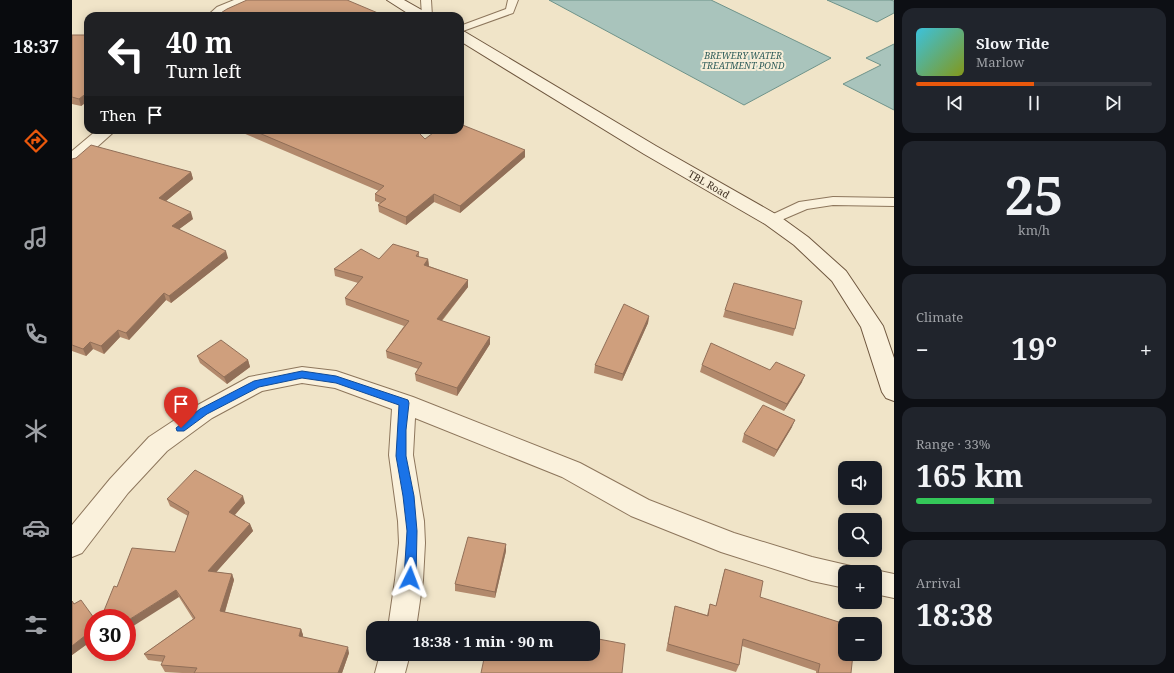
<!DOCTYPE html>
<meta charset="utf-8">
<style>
:root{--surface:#171b24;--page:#20242c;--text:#f1f3f6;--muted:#9ea1a6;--line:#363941;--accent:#ea580c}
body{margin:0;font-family:"Noto Serif",serif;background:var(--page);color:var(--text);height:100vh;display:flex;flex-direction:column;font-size:15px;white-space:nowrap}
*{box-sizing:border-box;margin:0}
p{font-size:13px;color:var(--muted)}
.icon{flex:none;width:22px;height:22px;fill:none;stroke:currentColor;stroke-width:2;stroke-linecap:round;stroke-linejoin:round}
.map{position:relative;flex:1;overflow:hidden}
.side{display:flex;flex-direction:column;gap:8px;padding:8px;background:#0d0f14;width:280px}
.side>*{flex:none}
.hud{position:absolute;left:12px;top:12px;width:380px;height:122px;border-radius:12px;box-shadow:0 2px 10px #0003;background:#202124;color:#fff;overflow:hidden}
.tools{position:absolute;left:766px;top:461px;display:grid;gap:8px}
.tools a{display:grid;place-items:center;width:44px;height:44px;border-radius:8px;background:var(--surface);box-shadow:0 2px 10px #0003;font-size:20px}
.speed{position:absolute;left:12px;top:609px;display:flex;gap:8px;font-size:20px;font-weight:700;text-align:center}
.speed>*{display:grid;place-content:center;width:52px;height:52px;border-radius:50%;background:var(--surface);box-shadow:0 2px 10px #0003;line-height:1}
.speed .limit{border:6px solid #d22;background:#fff;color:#111}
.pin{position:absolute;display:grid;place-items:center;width:34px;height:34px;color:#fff;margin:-41px -17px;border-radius:50% 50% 50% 0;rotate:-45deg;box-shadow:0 0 4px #0007}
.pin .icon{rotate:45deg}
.me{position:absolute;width:44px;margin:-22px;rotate:3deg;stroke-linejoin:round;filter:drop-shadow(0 0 3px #0008)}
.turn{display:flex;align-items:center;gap:14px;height:84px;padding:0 16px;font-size:18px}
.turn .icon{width:52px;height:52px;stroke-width:2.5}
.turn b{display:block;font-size:28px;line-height:34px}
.then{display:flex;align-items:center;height:38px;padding:0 16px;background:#0003;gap:8px;font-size:15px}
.big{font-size:30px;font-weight:700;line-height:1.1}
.side .tile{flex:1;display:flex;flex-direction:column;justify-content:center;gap:6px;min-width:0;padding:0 14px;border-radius:12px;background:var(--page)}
.side .dial{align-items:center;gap:0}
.dial b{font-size:52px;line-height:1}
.song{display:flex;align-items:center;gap:12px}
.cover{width:48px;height:48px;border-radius:6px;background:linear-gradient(135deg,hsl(190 70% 55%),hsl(70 70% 35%))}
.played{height:4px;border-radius:2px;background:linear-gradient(90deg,var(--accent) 50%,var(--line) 50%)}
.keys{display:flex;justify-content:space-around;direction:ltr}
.heat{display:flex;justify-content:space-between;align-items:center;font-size:22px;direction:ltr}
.charge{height:6px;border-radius:3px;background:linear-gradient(90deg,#34c759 33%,var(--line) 0)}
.trip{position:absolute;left:294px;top:621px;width:234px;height:40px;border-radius:12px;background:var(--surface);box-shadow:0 2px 10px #0003;font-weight:700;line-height:40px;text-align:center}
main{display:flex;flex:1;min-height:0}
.tabs{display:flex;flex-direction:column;width:72px;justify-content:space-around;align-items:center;background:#090b0e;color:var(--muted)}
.tabs .icon{width:28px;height:28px}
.tabs .on{color:var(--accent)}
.tabs b{font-size:18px;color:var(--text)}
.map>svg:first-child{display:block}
</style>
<main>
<nav class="tabs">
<b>18:37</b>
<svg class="icon on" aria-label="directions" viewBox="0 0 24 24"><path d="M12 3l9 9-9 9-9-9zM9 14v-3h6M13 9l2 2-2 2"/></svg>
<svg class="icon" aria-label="music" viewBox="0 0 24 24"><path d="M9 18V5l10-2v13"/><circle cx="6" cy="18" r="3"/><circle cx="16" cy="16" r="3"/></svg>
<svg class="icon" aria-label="phone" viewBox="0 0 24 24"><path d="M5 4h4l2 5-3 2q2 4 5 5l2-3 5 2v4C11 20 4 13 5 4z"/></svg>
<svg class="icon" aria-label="climate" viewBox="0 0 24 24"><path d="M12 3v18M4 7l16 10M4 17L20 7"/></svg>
<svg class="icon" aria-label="car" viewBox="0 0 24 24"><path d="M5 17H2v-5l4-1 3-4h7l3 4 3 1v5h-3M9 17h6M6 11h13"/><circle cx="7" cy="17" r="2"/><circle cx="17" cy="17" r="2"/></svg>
<svg class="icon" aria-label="filters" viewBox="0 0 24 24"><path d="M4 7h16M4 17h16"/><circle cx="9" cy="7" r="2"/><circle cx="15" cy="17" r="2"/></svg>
</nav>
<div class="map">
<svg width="822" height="673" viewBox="0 0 822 673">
<rect width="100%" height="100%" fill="#f0e4c8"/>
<path fill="#a9c4bc" stroke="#6f938a" d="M477,0H639L759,58L672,105Z
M755,0H818L822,1V13L805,22Z
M822,44V110L771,84L809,65L794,58Z"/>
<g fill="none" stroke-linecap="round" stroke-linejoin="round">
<g stroke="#8d765c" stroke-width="2">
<path id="lane" d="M349,0H359L360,16H350Z
M436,0H446L441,13L388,32V26L434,9Z
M761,197L822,198V206L761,205L735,209L700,224L695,223L693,220L695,217L727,202Z"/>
</g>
<g stroke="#8d765c" stroke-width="2">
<path id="street" d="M162,0H182L180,3L151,16H135L145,7Z
M25,130H44L6,164L0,165V151Z
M230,367L264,371L341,397L508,463L577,500L662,533L740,557L783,567L785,572H773V588L740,581L649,552L559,516L490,477L343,418L341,455L352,521L353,543L351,580L344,628H316L323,580L327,543L326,521L317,455L320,409L263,388L230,383L190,391L140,418L95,451L56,493L10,553L0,557V525L38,479L77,437L124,406L177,377Z
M803,570L822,574V598L803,594V572H797Z
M308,654H338L333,673H303Z"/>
</g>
<g stroke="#6f573f" stroke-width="2">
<path id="secondary" d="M315,0H332L355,13L357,16H340Z
M388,31L393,32L584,146L707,216L736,237L774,271L811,326L822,358V401L814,398L810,392L789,327L760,281L722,245L693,224L572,154L388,41Z"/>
</g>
<use href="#lane" fill="#faf1dc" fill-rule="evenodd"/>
<use href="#street" fill="#faf1dc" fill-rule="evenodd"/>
<use href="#secondary" fill="#faf1dc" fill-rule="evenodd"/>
</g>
<path fill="#b2896c" d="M0,35H16V101L9,106L0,104Z
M170,130H344L353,139L453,150V157L388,213L362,202L334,225L307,212L306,205L308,203L303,201V194L307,191L171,133Z
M0,159L119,172L121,179L94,201L121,219L107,229L156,258L99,303L94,300L57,340L48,337L32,354L21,349L14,356L0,351Z
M347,252V257L356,259L357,266L396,280V287L370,321L418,337V344L385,396L344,381L343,374L346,369L315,358L314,351L332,326L274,305L273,298L286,283L263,276L262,269Z
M653,310L723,329L721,336L651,317Z
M577,316L576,323L550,381L522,373L523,365Z
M125,356L176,360L178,367L155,384L128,363Z
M630,365L698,370L730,382L712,411L628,372Z
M720,427L702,457L670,442L672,434Z
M95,499L173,503L163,515L178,524L181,531L144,572L160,574L162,580L153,612L229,629L231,635V637L277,653L270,673H110L93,672L89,665L91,662L76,660L72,654L121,619L107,597L45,587L103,552L116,516L98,506Z
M434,544V551L423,598L383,591V584Z
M653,569L688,597L779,673H744V671L670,646L667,665L664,672L594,651L603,606L635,615L638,604L644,606L651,576Z
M0,601L2,604L21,618V646L20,642H18L0,655Z"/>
<path fill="#916f58" d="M16,92V101L9,106L7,99Z
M453,150V157L388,213V206Z
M119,172L121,179L89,205L87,198Z
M362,194V202L334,225V217Z
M119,212L121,219L102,233L100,226Z
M154,251L156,258L99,303L97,296Z
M356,259L357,267L352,265Z
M396,280V287L365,326V319Z
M92,293L94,300L57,340L54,333Z
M577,316L576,323L550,381L551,374Z
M46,330L48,337L32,354L29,346Z
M418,337V344L385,396V388Z
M18,342L21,349L14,356L11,349Z
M176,360L178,367L155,384L152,377Z
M733,375L730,382L712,411L715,404Z
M723,420L720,427L702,457L705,450Z
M171,496L173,503L159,519L157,512Z
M178,524L181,531L139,578L136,571Z
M434,544V551L423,598V592Z
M160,574L162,580L151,618L148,611Z
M104,590L107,597L55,630V621Z
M229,629L231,635L229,642L227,636Z
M14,635L18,642L0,655V646Z
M276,647L277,653L270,673H266Z"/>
<path fill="#cf9f7d" stroke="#916f58" d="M175,0H275L313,16H144L155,9Z
M0,35H16V92L7,99L0,97Z
M388,124L453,150L388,206L362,194L334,217L306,205L314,199L303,194L312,186L180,130H344L353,139L365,130H388Z
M19,145L119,172L87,198L119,212L100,226L154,251L97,296L92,293L54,333L46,330L29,346L18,342L11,349L0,345V159L4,158Z
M321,244L347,252L344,256L356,259L352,265L396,280L365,319L418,337L385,388L343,374L350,363L314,351L337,321L273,298L291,277L262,269L289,249L307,259Z
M662,283L730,301L723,329L653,310Z
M552,304L577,316L551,374L523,365Z
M149,340L176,360L152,377L125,356Z
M639,343L698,370L704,362L733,375L715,404L630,365Z
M691,405L723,420L705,450L672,434Z
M123,470L171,496L157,512L178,524L136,571L160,574L148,611L229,629L227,636L276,647L266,673H122L125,668L89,665L93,656L72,654L123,618L104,590L55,621V618H29L42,586L45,587L60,548L103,552L117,512L95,499Z
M396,537L434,544L423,592L383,584Z
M653,569L691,581L688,597L773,624V654H781L779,673H746L748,664L671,639L667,665L596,644L603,606L636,616L638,604L644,606Z
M9,600L22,618H21V636L14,635L0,646V601L2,604Z
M440,622L469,628H439Z
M521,638L553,644L550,673H409L413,654H521Z"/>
<path fill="#1a73e8" stroke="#114b97" d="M230,371L264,376L336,400L337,403L334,430V456L342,496L345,531L344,578L342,582L338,583L334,582L332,578L335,531L331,496L324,456L327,405L264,383L230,378L187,387L135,414L112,431H105L104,428L128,409L182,381Z"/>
<g text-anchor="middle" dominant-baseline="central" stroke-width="4" stroke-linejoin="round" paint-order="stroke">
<g font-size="9" font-style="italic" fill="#2f5d5a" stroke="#f7eed8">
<text x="671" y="55">BREWERY WATER<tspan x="671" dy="10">TREATMENT POND</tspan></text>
</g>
<g font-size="10" fill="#3d2e20" stroke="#f7eed8">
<text transform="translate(637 184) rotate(30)">TBL Road</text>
</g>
</g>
</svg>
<div class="tools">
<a><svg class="icon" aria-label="sound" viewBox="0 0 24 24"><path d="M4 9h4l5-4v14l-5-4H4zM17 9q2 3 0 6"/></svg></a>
<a><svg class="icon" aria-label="search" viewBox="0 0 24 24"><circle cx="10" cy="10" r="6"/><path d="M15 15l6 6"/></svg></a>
<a>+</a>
<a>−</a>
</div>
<div class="speed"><div class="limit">30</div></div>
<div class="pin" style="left:109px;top:428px;background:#d93025"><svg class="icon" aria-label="arrive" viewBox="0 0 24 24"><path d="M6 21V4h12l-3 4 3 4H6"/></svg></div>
<svg class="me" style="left:338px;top:578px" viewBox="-20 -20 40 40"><path d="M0-17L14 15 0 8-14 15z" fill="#1a73e8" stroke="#fff" stroke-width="4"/></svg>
<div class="trip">18:38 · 1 min · 90 m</div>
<div class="hud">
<div class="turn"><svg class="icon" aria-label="left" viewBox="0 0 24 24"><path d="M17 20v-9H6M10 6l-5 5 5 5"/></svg><div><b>40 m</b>Turn left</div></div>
<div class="then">Then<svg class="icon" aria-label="arrive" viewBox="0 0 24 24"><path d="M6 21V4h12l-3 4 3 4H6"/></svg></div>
</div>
</div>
<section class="side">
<div class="tile">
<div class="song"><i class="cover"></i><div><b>Slow Tide</b><p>Marlow</p></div></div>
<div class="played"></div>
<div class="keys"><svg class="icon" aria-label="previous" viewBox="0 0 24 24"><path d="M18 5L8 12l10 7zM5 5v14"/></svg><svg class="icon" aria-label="pause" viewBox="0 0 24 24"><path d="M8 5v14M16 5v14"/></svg><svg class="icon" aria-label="next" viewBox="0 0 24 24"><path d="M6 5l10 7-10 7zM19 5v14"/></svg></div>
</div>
<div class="tile dial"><b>25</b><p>km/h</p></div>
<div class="tile"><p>Climate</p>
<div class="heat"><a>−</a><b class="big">19°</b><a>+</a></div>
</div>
<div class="tile"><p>Range · 33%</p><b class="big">165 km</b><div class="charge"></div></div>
<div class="tile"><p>Arrival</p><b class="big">18:38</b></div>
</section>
</main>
